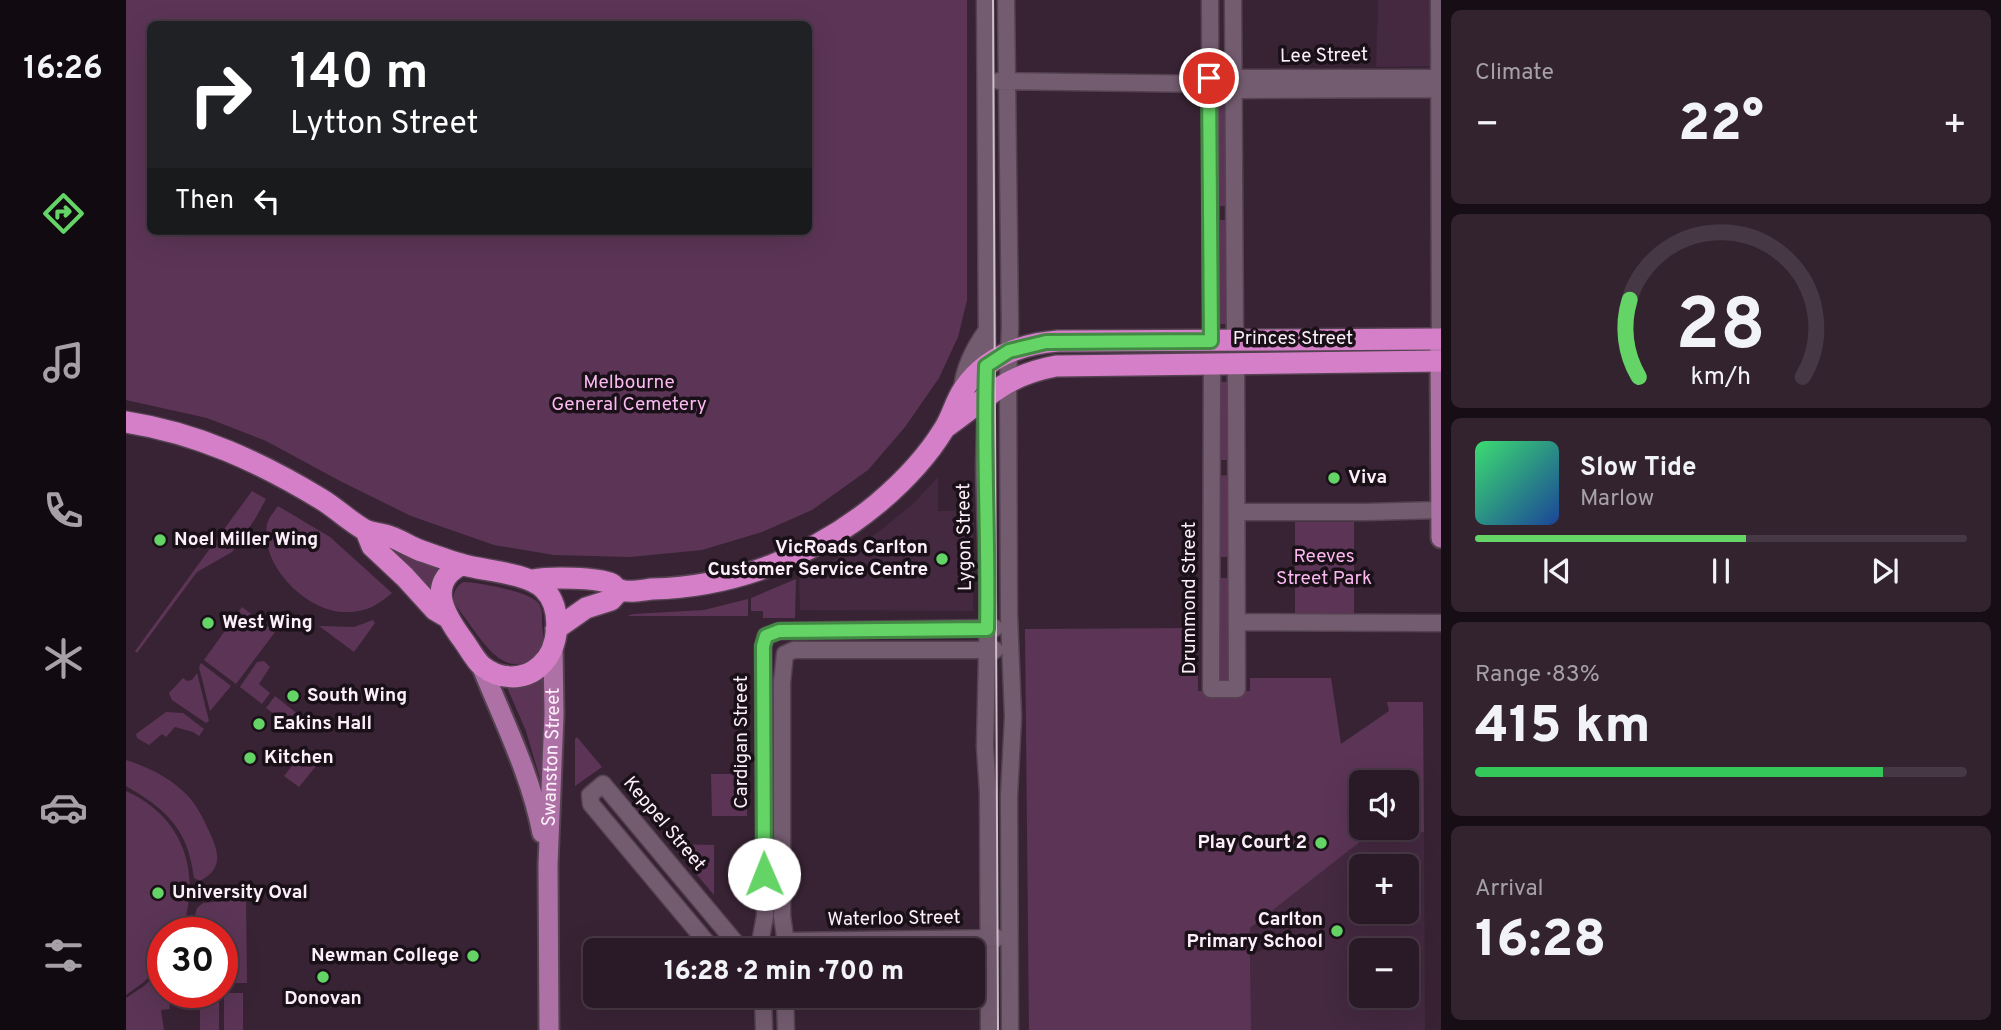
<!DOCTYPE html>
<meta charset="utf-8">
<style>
:root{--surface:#2a1a27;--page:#32232f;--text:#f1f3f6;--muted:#a5a1a7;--line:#463844;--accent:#65d467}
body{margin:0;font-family:Overpass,sans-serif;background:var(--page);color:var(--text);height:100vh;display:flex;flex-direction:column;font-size:26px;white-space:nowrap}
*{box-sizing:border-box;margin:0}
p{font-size:23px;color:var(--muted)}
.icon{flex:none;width:38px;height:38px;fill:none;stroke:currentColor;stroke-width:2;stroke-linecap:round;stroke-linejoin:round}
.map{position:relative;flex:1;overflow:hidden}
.sheet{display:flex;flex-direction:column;gap:10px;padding:10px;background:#170e15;width:560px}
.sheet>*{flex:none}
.hud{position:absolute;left:21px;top:21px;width:665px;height:214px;border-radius:10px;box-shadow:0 7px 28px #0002,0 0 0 2px var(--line);background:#202124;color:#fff;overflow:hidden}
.buttons{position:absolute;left:1223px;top:770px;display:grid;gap:14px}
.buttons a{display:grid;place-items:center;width:70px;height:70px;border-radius:10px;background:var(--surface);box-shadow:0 7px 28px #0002,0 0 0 2px var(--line);font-size:35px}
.speed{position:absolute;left:21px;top:917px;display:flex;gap:14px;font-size:35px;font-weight:700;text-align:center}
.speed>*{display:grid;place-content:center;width:91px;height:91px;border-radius:50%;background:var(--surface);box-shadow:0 7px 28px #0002,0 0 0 2px var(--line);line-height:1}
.speed .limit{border:10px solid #d22;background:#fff;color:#111}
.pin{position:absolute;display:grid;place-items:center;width:60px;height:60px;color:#fff;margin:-30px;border:4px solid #fff;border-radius:50%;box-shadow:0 2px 7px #0007}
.me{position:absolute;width:77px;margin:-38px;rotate:359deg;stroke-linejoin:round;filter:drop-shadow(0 0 5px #0008)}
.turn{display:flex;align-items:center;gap:24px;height:147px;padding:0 28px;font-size:32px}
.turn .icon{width:91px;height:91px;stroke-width:2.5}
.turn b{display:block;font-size:49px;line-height:60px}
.then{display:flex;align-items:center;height:66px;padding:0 28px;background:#0003;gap:14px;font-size:26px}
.big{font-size:52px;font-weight:800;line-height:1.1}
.sheet .card{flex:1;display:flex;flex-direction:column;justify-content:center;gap:10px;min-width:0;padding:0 24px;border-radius:10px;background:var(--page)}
.sheet .dial{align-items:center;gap:0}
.dial svg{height:182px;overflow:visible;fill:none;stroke:var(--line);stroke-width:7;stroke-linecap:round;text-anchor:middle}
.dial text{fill:var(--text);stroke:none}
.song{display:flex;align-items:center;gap:21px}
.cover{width:84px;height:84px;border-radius:10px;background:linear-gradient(135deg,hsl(140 70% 55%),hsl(220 70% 35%))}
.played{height:7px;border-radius:4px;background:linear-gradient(90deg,var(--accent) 55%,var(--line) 55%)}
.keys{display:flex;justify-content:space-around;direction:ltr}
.heat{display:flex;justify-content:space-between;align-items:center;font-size:38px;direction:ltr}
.charge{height:10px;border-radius:5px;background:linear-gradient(90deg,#34c759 83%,var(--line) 0)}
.trip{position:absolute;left:457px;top:938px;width:402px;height:70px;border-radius:10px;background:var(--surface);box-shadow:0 7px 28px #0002,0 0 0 2px var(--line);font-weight:800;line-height:70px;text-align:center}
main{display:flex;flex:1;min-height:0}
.tabs{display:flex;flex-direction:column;width:126px;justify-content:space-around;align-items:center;background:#110a10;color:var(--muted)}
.tabs .icon{width:49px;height:49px}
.tabs .selected{color:var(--accent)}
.tabs b{font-size:32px;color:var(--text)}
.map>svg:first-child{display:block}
</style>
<main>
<nav class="tabs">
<b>16:26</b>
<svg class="icon selected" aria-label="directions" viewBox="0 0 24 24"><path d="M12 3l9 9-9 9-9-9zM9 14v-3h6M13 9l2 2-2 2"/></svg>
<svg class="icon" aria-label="music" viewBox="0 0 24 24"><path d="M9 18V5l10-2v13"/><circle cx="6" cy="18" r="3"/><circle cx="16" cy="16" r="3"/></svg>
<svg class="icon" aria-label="phone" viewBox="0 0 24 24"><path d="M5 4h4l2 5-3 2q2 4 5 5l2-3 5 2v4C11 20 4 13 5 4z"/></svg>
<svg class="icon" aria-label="climate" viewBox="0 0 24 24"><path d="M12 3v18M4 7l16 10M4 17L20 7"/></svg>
<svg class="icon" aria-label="car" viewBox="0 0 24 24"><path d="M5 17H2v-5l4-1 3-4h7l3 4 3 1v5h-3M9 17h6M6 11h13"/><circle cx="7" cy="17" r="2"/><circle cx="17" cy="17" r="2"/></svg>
<svg class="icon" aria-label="filters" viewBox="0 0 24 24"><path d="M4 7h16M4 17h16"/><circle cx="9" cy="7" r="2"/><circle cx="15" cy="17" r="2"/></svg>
</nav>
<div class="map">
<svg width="1315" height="1030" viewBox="0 0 1315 1030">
<rect width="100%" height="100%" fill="#382334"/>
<path fill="#442940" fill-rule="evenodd" d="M1252,0H1315V66L1250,67Z
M812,477V511H847V611L674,610L673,577L706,561L746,537L788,503Z
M1245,832H1298L1299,1030H1125V954L1150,946L1146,935L1124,942V928ZM1236,866H1281V912H1236ZM1236,950H1281V996H1236Z"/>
<path fill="#5c3556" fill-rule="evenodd" d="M0,0H841V300L832,337L813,378L779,427L742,470L686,510L636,532L576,550L504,557L428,555L368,545L285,516L216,482L140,441L81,418L0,400ZM24,24H682V231H24Z
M1091,98H1104L1103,206H1090Z
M1090,220H1102V324H1091Z
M1092,382H1103V460H1092Z
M1103,475L1104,557H1092L1091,476Z
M126,491L140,499L129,519L106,552L71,572L11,653L9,651Z
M152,506L204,537L266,593C253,604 241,612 222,612C183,614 133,566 141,524C143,517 148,512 152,506Z
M1169,522H1228V614H1169Z
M255,544L312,568L305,584V594Z
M1093,578H1103V683H1093Z
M670,579L669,618H637V611H625V598Z
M337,582C351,582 406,592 413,604C417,610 416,618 416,625C417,632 418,640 416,646C411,662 390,669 376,660C359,650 341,619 328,603C327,592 329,588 337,582Z
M622,599V616H501L507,614L578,610Z
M116,607L149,632L110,684L78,660Z
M247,620L249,623L228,652L193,626L228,627Z
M1071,628L1072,691H1124V678H1205L1215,744L1263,711L1261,702H1297L1298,832L1245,833L1124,928L1125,1030H903L899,629ZM1236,782H1281V828H1236Z
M138,661L144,667L133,684L144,693L136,704L114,687L131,662Z
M75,663L105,686L84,711L73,667Z
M71,673L83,721L80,723L46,700L43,693L57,678L61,681L66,680Z
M419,677L420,799L400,731L380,685L398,686Z
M149,696L178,719L170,730L140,708Z
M40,712L57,713L78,729L73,736L67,732L49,727L40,737L36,734L23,745L11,738L10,734Z
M451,737L476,767L449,786V739Z
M179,749L194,761L173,787L158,776Z
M0,760C23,767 46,779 62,796C71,806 77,818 82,829C92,850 99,868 74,881L68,878C62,829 41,810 0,786Z
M585,774H621V816H586Z
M0,791C59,818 76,874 55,933H37V961L18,982L0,995Z
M545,844L588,845V895Z
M120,899L121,983H96V933H64L71,908L77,903Z
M31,974L33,991L42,992L44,1009L35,1010L38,1030H0V998L18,986Z
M74,993H93V1030H74Z
M98,993H117V1030H98Z"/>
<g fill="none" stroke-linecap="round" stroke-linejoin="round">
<g stroke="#544251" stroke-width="19">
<path id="minor" d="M859,0L861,351L858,467L862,609L859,747L862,792L863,1030
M880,0L884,327L882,381L883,615L887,717L883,796L884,1030
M1084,0L1085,341
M1107,0L1109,341
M1313,0L1314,339
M1097,78H1315
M873,81L1083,84L1090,89L1116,90L1315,89
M1086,363L1085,689H1111L1110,362
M836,389C838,367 848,348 861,330
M1111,512H1240L1314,510
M1111,622L1315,623
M633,948L639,916L637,646L640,636L653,631L869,628
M587,950L465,804L464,795L477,784L609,942L617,948L632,950
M661,950L656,916V682L659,654L668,650H869
M662,950V941L871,938
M637,996L638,1030
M659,996L660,1030"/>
</g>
<g stroke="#544251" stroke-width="23">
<g id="major">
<path d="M1314,347L1315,538"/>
<path d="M355,665C377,720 405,775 416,833"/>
<path id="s1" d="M423,1030L422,865L428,714L427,648"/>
</g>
</g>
<g stroke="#544251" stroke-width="24">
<path id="highway" d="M0,422C71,433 134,462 195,499C210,508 223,521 239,530C245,533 252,533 259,535C271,538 281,545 293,550C307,555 323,561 338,565C360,571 402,573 418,589C437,608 434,649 414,666C398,681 373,680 356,666C349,660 343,648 337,640C320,617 299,584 335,565
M820,427C862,398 877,376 930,366L1315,361
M240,531L246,546L279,577L309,610L321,617
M407,580C423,577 471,577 486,584C488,586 492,590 495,590C503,593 517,590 526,589C608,587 688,556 751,504C776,483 801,457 818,429C826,417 829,402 837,390C859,357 894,344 932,341L1315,339
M430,629L460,608L485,600L494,590"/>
</g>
<use href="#minor" stroke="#745c70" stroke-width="16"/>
<use href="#major" stroke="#ae71a5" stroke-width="19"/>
<use href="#highway" stroke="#d57fc8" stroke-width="21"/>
<path stroke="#cdbeca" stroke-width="2" d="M867,0L872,1030"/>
</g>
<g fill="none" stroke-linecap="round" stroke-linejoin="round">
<g stroke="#428a43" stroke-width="18">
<path id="route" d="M638,874L637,646L640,636L653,631L861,629C863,541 857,453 860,366L883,351L920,342L1085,341L1083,78"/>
</g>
<use href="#route" stroke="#65d467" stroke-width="12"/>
</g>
<g fill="#65d467" stroke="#191018" stroke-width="2.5">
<circle cx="1208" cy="478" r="7"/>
<circle cx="34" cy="540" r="7"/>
<circle cx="816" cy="559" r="7"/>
<circle cx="82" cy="623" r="7"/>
<circle cx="167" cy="696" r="7"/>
<circle cx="133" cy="724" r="7"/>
<circle cx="124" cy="758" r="7"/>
<circle cx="1195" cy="843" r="7"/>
<circle cx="32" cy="893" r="7"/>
<circle cx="1211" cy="931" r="7"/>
<circle cx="347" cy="956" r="7"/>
<circle cx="197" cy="977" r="7"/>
</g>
<g text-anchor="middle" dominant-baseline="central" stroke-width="7" stroke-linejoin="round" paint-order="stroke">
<g font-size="19" fill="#fdeffa" stroke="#191018">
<text transform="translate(1198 56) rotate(-1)">Lee Street</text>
<text x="1167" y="339">Princes Street</text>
<text transform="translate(839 537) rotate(-91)">Lygon Street</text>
<text transform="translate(1064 598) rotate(-90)">Drummond Street</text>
<text transform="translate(616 742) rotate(-90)">Cardigan Street</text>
<text stroke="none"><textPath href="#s1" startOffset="273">Swanston Street</textPath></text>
<text transform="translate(538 824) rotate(50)">Keppel Street</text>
<text transform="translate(768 919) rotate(-1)">Waterloo Street</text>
</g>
<g font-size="19" fill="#fbb9f0" stroke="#191018">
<text x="503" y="383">Melbourne<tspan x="503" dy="22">General Cemetery</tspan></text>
<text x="1198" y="557">Reeves<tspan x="1198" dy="22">Street Park</tspan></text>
</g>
<g font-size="19" font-weight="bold" fill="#fdeffa" stroke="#191018" text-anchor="start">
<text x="1222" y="478">Viva</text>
<text x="48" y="540">Noel Miller Wing</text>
<text x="802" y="548" text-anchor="end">VicRoads Carlton<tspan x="802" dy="22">Customer Service Centre</tspan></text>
<text x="96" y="623">West Wing</text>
<text x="181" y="696">South Wing</text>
<text x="147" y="724">Eakins Hall</text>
<text x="138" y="758">Kitchen</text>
<text x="1181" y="843" text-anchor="end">Play Court 2</text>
<text x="46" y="893">University Oval</text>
<text x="1197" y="920" text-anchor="end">Carlton<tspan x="1197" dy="22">Primary School</tspan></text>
<text x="333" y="956" text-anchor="end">Newman College</text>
<text x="197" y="999" text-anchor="middle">Donovan</text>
</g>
</g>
</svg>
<div class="buttons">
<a><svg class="icon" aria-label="sound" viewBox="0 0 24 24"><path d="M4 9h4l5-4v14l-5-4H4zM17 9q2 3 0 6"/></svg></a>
<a>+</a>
<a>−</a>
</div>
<div class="speed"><div class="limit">30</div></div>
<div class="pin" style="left:1083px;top:78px;background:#d93025"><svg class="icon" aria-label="arrive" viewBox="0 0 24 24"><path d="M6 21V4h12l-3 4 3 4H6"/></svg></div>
<svg class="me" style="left:638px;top:874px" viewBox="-20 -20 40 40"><circle r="19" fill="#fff"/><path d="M0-13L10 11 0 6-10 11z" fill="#65d467"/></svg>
<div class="trip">16:28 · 2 min · 700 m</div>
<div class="hud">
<div class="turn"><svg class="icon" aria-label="right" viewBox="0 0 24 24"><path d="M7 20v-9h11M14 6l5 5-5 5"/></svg><div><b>140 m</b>Lytton Street</div></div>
<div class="then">Then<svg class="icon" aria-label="left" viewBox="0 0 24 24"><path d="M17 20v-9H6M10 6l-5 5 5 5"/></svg></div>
</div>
</div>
<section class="sheet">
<div class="card"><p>Climate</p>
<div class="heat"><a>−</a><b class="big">22°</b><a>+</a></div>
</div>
<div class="card dial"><svg viewBox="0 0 100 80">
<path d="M14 69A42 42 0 1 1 86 69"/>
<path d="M14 69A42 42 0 0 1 10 35" stroke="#65d467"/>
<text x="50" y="56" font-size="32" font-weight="700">28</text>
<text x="50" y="72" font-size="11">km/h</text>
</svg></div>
<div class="card">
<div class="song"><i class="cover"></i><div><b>Slow Tide</b><p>Marlow</p></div></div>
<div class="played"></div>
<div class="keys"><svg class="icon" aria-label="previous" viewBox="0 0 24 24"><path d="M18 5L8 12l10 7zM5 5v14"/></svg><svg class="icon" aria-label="pause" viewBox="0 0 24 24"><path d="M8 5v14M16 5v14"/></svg><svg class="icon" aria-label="next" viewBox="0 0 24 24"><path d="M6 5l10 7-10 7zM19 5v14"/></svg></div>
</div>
<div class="card"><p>Range · 83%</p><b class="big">415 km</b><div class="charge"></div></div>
<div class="card"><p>Arrival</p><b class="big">16:28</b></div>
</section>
</main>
